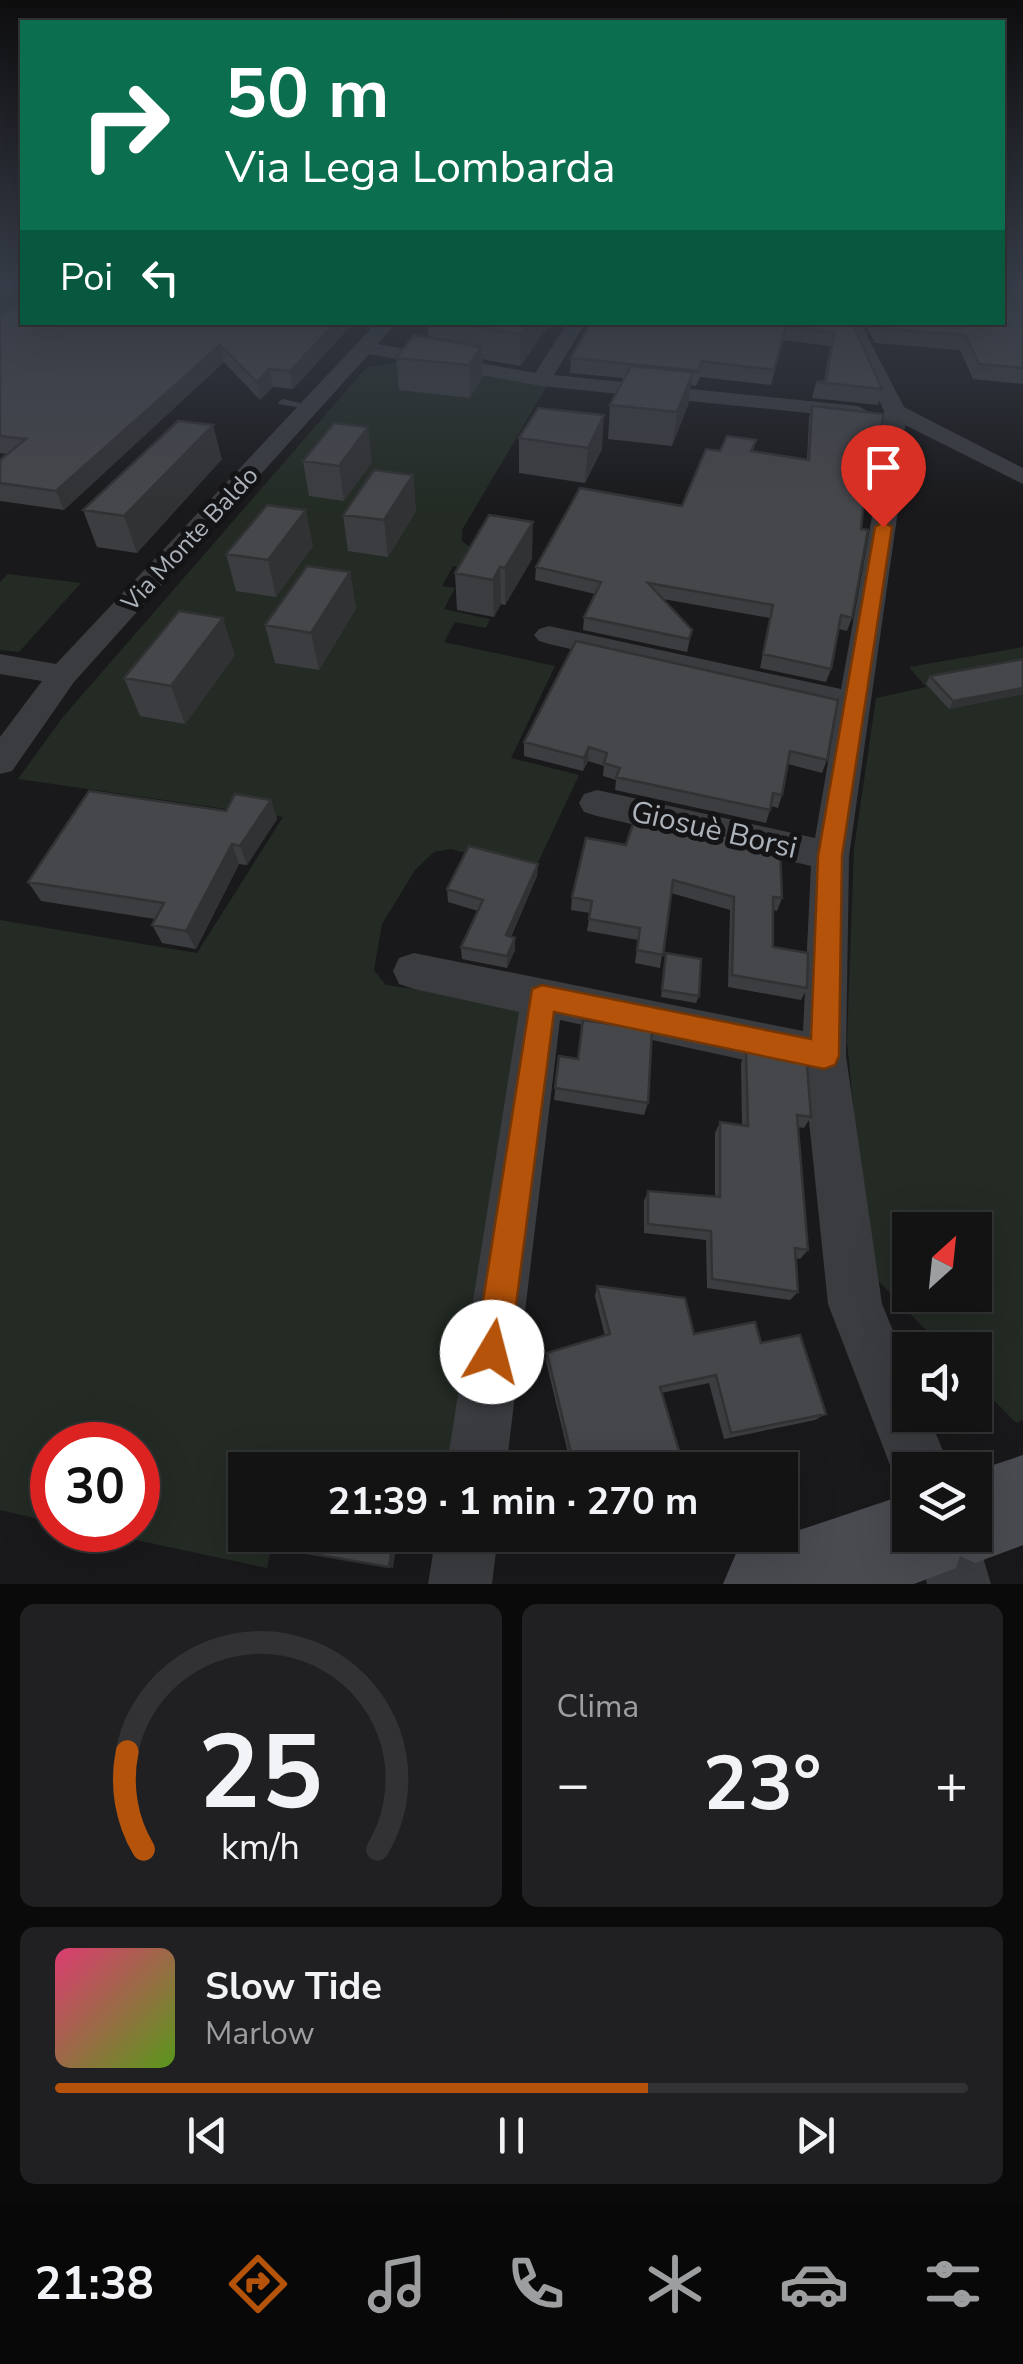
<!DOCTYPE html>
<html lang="it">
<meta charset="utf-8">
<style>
:root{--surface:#131314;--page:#202022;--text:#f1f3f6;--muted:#9d9ea0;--line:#323234;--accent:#b45309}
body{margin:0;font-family:"Nunito Sans",sans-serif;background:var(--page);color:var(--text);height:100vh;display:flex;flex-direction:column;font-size:38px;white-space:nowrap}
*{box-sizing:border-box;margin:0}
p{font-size:32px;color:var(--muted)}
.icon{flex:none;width:55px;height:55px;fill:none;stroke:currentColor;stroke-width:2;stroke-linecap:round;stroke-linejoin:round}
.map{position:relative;height:1584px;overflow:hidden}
.drawer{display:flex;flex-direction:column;gap:20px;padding:20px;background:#0a0a0b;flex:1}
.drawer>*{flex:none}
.banner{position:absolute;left:20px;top:20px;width:985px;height:305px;border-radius:0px;box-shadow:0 10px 40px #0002,0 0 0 2px var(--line);background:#0b6e4f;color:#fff;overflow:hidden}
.needle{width:65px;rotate:27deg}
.controls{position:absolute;left:892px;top:1212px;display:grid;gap:20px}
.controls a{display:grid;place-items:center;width:100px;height:100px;border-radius:0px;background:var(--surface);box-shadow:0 10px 40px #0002,0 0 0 2px var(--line);font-size:50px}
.speed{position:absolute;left:30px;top:1422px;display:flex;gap:20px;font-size:50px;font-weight:700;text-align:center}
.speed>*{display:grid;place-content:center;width:130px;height:130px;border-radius:50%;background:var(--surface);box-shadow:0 10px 40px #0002,0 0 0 2px var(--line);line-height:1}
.speed .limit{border:15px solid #d22;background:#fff;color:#111}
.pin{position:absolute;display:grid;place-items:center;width:85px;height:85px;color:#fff;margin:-102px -42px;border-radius:50% 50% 50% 0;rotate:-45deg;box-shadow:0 0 10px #0007}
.pin .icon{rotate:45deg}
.me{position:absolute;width:110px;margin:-55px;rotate:8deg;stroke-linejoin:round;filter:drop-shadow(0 0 8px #0008)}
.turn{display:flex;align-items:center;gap:35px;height:210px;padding:0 40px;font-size:45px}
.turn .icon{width:130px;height:130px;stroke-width:2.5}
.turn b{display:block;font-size:70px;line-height:85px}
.then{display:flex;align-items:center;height:95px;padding:0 40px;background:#0003;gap:20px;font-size:38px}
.big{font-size:75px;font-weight:700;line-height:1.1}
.drawer .widget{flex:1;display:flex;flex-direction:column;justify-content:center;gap:15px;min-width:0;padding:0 35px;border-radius:15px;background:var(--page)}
.drawer .dial{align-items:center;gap:0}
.dial svg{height:260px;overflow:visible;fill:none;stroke:var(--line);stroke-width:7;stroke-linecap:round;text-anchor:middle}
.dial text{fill:var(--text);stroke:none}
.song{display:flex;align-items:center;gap:30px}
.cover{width:120px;height:120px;border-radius:15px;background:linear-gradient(135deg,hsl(340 70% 55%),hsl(90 70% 35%))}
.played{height:10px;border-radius:5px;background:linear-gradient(90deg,var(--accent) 65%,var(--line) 65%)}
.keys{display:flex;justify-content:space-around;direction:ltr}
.heat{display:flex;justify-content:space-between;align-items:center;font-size:55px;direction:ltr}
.drawer .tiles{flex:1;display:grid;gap:20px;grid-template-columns:1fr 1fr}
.widget:last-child{grid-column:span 2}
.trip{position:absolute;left:228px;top:1452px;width:570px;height:100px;border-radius:0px;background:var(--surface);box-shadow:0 10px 40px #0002,0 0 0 2px var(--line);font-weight:700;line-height:100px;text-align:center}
.tabs{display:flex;height:160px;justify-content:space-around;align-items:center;background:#080808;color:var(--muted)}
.tabs .icon{width:70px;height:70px}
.tabs .on{color:var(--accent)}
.tabs b{font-size:45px;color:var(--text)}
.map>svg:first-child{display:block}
</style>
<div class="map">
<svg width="1023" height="1584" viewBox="0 0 1023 1584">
<rect width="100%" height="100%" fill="#19191b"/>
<path fill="#232b24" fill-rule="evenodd" d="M401,361L547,386L462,530V541L477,552L463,568L453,566L442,586L455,588L444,609L490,619L486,628L455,622L444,642L555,666L511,758L579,775L534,871L451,849L434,852L415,870L382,924L374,970L386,985L525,1005L447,1470H245V1535H274L267,1568L90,1530H138V1445H52V1522L0,1510V920L197,953L283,817L18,779L63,717L366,368Z
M8,574L81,583L19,652L0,650V582Z
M1023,647V1420L1016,1423L975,1381V1350H945L869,1271L847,1042L854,849L876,698L926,687L909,667ZM910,1230H975V1295H910Z"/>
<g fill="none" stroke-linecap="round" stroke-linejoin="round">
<path fill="#3a3c40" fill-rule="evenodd" d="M283,399L318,407L313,410L279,404L278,402Z"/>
<path fill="#3a3c40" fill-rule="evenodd" d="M377,322H397L378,344L535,373L568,322H586L554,375L858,406L869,412L858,418L541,386L369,354L74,682L12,771L0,774V737L42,681L0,674V654L56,664Z
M842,322H860L904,407L1023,468V484L905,425L901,489L849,856L846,1056L882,1304L910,1372V1415H928L951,1470H910V1495L900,1491L828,1304L804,1073L560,1020L506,1470H446L519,1012L414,989L399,984L393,971L399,958L414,953L803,1031L811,866L597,816L584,812L579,803L584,794L597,790L815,838L837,710L549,644L539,641L534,635L539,629L549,626L841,689L877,489L884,411Z
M975,1531L991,1584H927L915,1535H975Z
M436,1535H498L492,1584H428Z"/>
<path fill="#494b50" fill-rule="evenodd" d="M1023,1455V1545L975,1563L960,1556L956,1568L914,1584H723L737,1551L910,1493V1535H975V1471Z"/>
</g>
<path fill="#3c3d40" d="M22,288V322H354L293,389L273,387L260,400L224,362L64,510L0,501V460L8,454L0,453V314L18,307Z
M1023,288V384L973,379L960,350L875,343L864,322H1002Z
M427,322H551L520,366L482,359V379L470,398L399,390L396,358L428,337Z
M591,322H852L882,389L878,405L812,398L816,382L824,381L830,346L783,340L771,385L700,377L696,386L691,385L688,405L672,446L608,439L610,405L624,378L570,373L571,358Z
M812,406L879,454L875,466L867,465L852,618L847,631L839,629L831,669L826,682L760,668L770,618L663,599L692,630L687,652L583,630L584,617L595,594L535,580L536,567L682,506L720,451L756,440L753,451L807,459L809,418Z
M519,438L602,449L585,483L519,473Z
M222,459L137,553L97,547L83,510Z
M303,461L372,462L344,501L309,496Z
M413,475L416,511L388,557L348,551L343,515Z
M313,546L276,597L236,591L226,554Z
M532,559L505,605L501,604L494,617L457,610L455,573Z
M350,572L356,609L319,670L275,663L265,625Z
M576,641L827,760L822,773L788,764L782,795L778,808L771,806L766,823L615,790L616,780L603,776L604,766L588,761L583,771L524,756V742Z
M235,655L185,724L140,716L124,678Z
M1023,659V694L949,709L926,684L930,676Z
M271,800L277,819L247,865L239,864L196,949L162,943L152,925L155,919L41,901L28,882L226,811Z
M586,838L782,898L777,911L773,910V947L807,988L801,1000L728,987L730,910L671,893L660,968L635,963L638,940L587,931L590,913L571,910L572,897Z
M538,864L537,876L511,937L515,938V950L507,968L462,959L461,947L478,911L448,902L447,889Z
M666,953L699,996L696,1003L661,997Z
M746,1051L811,1117L804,1128L798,1127L808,1250L800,1259L795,1258L798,1292L790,1300L707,1288L706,1240L644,1233V1201L648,1191L715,1196V1133L720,1122L742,1126L741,1063Z
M559,1056L648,1103L644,1115L554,1100Z
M597,1286L694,1334L761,1343L826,1414L815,1420L724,1439L709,1383L661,1393L683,1464L673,1470H572L546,1361L547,1353L605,1336L595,1296Z"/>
<path fill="#313234" d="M15,288H17L22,303L0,314V295Z
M336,322H354L293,389L290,371Z
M529,322H551L520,366V334Z
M220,345L224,362L64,510L56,491Z
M481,347L482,379L470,398L469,365Z
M269,369L273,387L260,400L257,382Z
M693,372L688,405L672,446L677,412Z
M604,415L602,449L585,483L588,448Z
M213,425L222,459L137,553L124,516Z
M368,427L372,462L344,501L339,466Z
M413,475L416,511L388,557L384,520Z
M306,510L313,546L276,597L268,560Z
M533,522L532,559L505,605V568Z
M500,567L501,604L494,617L493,580Z
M350,572L356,609L319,670L311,633Z
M223,618L235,655L185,724L171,686Z
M1023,688V694L949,709L953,701Z
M589,747L588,761L583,771L584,758Z
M271,800L277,819L247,865L240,846Z
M232,844L239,864L196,949L186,931Z
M538,864L537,876L506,947V935Z
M515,938V950L507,968V956Z
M394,1535H398L393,1568L389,1567Z"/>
<path fill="#46474b" stroke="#313234" stroke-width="2.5" d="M0,288H15L0,295Z
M17,288H22V322H336L290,371L269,369L257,382L220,345L56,491L0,483V460L26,439L0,436V314L18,307Z
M1002,288H1023V368L979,364L965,335L879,328L876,322H1002Z
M451,322H529L520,334Z
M591,322H852L882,389L816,382L826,381L834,332L786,326L774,370L702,361L698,371L571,358Z
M414,335L481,347L469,365L396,358Z
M631,366L693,372L677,412L610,405Z
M812,406L883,414L879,454L869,452L861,529L868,530L852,618L841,615L831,669L763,654L773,605L648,583L692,630L689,639L584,617L601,582L536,567L580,488L682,506L706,449L720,451L727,436L756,440L751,451L809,460Z
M538,408L604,415L588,448L519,438Z
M178,421L213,425L124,516L83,510Z
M334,423L368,427L339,466L303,461Z
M374,470L413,475L384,520L343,515Z
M267,505L306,510L268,560L226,554Z
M489,515L533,522L505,568L500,567L493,580L455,573Z
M307,566L350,572L311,633L265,625Z
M179,611L223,618L171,686L124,678Z
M576,641L838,700L827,760L790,751L782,795L773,793L770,810L616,777L620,768L604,763L607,753L589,747L584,758L524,742Z
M1023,659V688L953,701L930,676Z
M89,791L226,811L235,794L271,800L240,846L232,844L186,931L152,925L164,903L28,882Z
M636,815L780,848L782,898L773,897V947L808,953L807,988L732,975L734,897L673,880L663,955L637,950L640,928L589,919L592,901L572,897L586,838L626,845Z
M469,846L538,864L506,935L515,938L507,956L461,947L483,900L447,889Z
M666,953L701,959L699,996L662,990Z
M583,1020L652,1030L648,1103L555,1088L559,1056L578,1059Z
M746,1051L807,1064L811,1117L797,1115L808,1250L795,1248L798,1292L712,1279L711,1231L648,1224V1191L720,1197V1122L748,1126Z
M597,1286L685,1298L694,1334L755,1322L761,1343L800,1335L826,1414L731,1433L716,1375L660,1387L683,1464L665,1470H575L547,1353L610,1334Z
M293,1535H394L389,1567L289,1550Z"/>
<linearGradient id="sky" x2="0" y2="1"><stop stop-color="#0e0e0f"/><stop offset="0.56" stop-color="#383e4a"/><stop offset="1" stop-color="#383e4a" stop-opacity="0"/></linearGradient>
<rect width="1023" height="510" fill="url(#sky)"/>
<path fill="#b45309" stroke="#753606" stroke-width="2.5" d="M883,522L892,527L842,856L839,1056L835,1065L824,1069L554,1012L510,1352L505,1365L492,1370L480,1365L475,1352L532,989L542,985L811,1039L818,856L875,527Z"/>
<g text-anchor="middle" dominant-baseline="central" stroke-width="10" stroke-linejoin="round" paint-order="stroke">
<g font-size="25" fill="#acb2ba" stroke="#141416">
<text transform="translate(190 539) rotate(-47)">Via Monte Baldo</text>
</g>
<g font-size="30" fill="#acb2ba" stroke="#141416">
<text transform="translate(714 830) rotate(13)">Giosuè Borsi</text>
</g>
</g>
</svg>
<div class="controls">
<a><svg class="needle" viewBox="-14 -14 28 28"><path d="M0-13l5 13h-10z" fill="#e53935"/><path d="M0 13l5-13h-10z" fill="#9d9ea0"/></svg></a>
<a><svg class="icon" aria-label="sound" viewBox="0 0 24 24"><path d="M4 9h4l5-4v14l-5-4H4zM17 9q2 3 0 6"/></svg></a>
<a><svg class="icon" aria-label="layers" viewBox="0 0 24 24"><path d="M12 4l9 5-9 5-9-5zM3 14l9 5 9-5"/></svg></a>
</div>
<div class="speed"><div class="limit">30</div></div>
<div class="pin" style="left:883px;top:527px;background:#d93025"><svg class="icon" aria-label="arrive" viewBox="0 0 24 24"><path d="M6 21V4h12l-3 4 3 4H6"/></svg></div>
<svg class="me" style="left:492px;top:1352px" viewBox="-20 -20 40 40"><circle r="19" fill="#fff"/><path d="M0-13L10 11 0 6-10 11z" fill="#b45309"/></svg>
<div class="trip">21:39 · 1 min · 270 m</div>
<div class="banner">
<div class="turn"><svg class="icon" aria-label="right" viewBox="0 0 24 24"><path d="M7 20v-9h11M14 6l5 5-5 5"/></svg><div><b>50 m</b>Via Lega Lombarda</div></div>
<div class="then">Poi<svg class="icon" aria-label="left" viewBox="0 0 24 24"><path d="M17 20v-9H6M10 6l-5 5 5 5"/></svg></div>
</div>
</div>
<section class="drawer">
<div class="tiles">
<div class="widget dial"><svg viewBox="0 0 100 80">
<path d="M14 69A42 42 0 1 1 86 69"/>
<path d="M14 69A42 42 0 0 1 9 39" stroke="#b45309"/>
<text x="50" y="56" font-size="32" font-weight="700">25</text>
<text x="50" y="72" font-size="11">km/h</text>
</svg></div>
<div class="widget"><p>Clima</p>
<div class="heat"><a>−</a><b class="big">23°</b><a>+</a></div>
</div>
<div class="widget">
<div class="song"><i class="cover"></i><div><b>Slow Tide</b><p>Marlow</p></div></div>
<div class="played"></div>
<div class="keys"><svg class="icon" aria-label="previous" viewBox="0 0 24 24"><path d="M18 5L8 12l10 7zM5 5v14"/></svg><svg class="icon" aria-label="pause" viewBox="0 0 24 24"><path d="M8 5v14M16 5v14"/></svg><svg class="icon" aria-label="next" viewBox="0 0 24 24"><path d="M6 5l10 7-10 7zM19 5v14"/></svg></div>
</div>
</div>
</section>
<nav class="tabs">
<b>21:38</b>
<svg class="icon on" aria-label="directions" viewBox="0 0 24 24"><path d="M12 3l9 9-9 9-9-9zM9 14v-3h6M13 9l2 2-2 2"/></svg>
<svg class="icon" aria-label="music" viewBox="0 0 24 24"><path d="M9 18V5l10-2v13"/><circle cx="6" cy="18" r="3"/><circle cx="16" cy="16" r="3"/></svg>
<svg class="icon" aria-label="phone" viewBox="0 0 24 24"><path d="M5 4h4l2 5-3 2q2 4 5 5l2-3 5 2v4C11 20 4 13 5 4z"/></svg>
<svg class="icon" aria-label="climate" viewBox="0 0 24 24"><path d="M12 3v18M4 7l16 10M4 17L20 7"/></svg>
<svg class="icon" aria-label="car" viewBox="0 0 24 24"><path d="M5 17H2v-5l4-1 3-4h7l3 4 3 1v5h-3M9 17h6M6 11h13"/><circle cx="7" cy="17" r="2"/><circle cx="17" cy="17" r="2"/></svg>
<svg class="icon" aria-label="filters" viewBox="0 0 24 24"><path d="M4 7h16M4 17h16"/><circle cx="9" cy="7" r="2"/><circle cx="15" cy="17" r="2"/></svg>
</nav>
